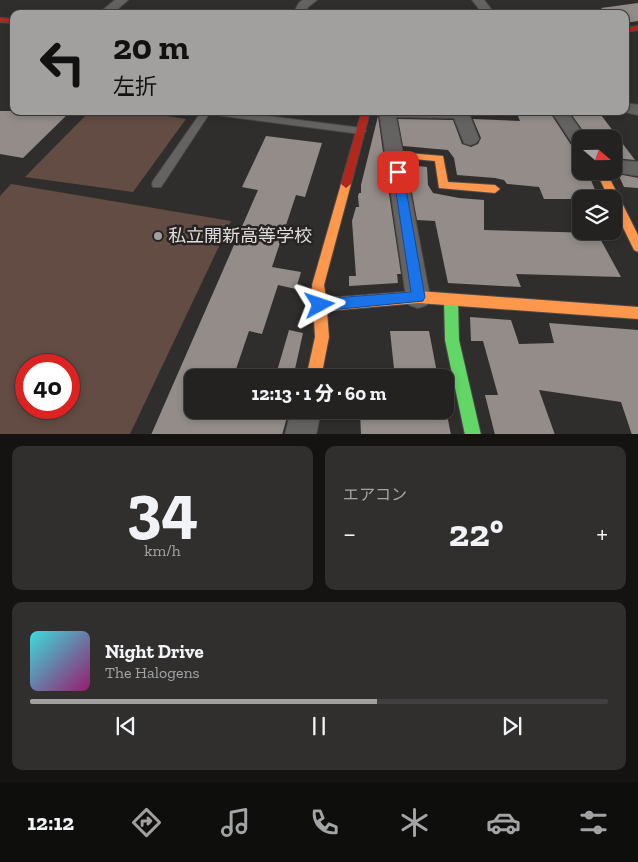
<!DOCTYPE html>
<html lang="ja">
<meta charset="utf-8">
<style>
:root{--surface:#242221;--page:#302f2e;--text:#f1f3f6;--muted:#a3a4a5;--line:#413f3f;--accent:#a2a09e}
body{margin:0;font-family:"Zilla Slab","Noto Sans JP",serif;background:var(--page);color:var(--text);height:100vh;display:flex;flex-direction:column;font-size:19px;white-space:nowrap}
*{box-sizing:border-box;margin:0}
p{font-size:16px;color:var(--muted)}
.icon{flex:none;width:28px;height:28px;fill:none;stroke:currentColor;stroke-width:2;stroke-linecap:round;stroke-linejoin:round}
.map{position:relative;height:434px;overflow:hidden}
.sheet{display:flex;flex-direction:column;gap:12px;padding:12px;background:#141312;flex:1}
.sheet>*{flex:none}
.hud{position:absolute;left:10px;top:10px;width:619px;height:105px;border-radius:10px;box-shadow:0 2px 8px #0003,0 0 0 1px var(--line);background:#a2a09e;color:#111;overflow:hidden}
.needle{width:32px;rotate:110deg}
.tools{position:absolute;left:572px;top:130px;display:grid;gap:10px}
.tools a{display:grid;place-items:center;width:50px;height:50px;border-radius:10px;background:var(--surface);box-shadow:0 2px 8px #0003,0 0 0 1px var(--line);font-size:25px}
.speed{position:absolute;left:15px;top:354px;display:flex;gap:10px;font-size:25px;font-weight:700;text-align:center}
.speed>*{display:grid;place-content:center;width:65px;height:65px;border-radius:50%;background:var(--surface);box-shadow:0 2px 8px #0003,0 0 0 1px var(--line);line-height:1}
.speed .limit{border:8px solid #d22;background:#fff;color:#111}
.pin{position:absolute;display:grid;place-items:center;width:42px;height:42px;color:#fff;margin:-21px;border-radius:10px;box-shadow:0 2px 8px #0006}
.me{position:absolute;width:55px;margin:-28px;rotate:85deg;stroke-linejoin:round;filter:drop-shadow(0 0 4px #0008)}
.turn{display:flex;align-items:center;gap:18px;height:105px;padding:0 20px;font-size:22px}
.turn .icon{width:65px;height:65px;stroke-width:2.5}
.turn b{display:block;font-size:35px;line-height:42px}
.big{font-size:38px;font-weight:800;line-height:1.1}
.sheet .widget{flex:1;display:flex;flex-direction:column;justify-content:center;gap:8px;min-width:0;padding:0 18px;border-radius:10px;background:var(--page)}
.sheet .dial{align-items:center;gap:0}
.dial b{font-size:65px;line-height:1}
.song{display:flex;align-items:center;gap:15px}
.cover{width:60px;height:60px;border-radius:8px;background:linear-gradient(135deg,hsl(180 70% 55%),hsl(320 70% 35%))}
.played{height:5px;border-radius:2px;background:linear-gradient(90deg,var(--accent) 60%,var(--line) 60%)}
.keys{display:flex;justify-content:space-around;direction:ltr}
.heat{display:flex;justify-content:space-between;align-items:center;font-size:28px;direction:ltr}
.sheet .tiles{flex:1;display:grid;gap:12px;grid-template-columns:1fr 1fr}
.widget:last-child{grid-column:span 2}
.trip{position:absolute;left:184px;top:369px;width:270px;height:50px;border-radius:10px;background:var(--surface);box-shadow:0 2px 8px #0003,0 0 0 1px var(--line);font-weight:800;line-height:50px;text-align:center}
.dock{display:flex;height:80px;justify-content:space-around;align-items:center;background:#0e0e0d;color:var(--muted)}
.dock .icon{width:35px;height:35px}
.dock .current{color:var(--accent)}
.dock b{font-size:22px;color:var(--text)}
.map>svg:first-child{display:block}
</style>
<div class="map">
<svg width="638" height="435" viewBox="0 0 638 435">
<rect width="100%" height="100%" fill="#302e2c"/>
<path fill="#624c43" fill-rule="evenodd" d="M90,111H133L186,119L133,192L25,177Z
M11,184L231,221L130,434H0V196ZM26,365H69V408H26Z"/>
<path fill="#938c88" d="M638,3V21L625,23V14H608L601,8Z
M0,111H71L23,158L0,154Z
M516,111H549L573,148L581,151V171H587L599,199H544L539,187L507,184L504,180L495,178L457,175L454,158L448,150L403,146L398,119L453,120L462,144L471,147L478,144L481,138L473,119L520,121Z
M569,111H598L635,160L614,158V139H589Z
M378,116L383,152L381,156L384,160L401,274H397L398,283L349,286V276H356L352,221L356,207H359L358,196L359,193H361V185Z
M266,136L322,143L305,197L296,195L272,267L301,272L296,289L278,285L262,334L249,331L233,378H192V410H289L282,435H151L258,190L242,187Z
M407,165L427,167L428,185L433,193L459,198L484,200V230L597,233L621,277L516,274L521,287L448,283L435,221L417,220Z
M618,174L638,178V188L624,187Z
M470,317L511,320L519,344L554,343L549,323L638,330V435H632L621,402L539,390L555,435H495L485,395H498L483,341H471Z
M289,330L303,333L293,378H275Z
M390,331H429L438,378H395Z
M445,404L451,435H361L360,410H445Z"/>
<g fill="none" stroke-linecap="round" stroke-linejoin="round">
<g stroke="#4c4b49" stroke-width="2">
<path id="lane" d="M202,111H229L361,128L366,131L361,134L209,114L161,187H153L152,184L153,181Z"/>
</g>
<g stroke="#4c4b49" stroke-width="2">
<path id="street" d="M115,0H128L112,14H98Z
M303,0H317L308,7L305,14H293L299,3Z
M472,0H484L495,14H483Z
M625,103L638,105V115L619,111H625Z
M379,111H468L479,139L476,143L470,145L464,143L454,118L396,117L430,297L427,305L418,308L409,305L406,297Z
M551,111H567L587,139H581V149L575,147Z
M614,160L638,162V176L610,171H614Z
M291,410H321L316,435H285Z"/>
</g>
<g stroke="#4c4b49" stroke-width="2">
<path id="fast" d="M451,294L456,296L458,300L459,340L481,435H465L445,340L444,300L446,296Z"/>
</g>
<g stroke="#4c4b49" stroke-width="2">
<path id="slow" d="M395,152L443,156L448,182L495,185L500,189L495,193L439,188L435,161L392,157L390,155L392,153Z
M596,171H606L638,235V252L634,250L614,209V199H609Z
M346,180L351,184L324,285L326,298L418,291L638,307V319L418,303L327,311L329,337L321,378H306L315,337L312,285L341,184Z"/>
</g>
<g stroke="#4c4b49" stroke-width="2">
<path id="jam" d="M0,18L14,19V23L0,22Z
M638,26V30L625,32V28Z
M362,111H370L351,184L346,188L341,184Z"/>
</g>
<use href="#lane" fill="#656362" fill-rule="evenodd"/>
<use href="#street" fill="#656362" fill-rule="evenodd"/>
<use href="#fast" fill="#63d668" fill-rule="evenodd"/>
<use href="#slow" fill="#ff974d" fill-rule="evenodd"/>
<use href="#jam" fill="#b3261e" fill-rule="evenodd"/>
</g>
<path fill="#1a73e8" stroke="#114b97" d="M398,169L403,172L425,297L423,301L320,311L315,309L313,305L315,301L320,299L411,292L393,172Z"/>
<circle fill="#a2a09e" stroke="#272322" stroke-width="2" cx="158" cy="236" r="5"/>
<g text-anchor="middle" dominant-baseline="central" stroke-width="5" stroke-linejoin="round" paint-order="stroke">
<g font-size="18" fill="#e0dedc" stroke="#272322" text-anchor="start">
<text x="168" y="236">私立開新高等学校</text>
</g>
</g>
</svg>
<div class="tools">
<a><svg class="needle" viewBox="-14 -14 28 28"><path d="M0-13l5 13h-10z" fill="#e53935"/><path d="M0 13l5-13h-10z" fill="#a3a4a5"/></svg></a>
<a><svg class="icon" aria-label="layers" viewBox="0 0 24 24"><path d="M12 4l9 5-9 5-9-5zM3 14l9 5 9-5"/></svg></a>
</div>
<div class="speed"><div class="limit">40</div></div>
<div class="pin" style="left:398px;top:172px;background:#d93025"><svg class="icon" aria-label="arrive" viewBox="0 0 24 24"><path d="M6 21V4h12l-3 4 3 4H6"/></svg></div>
<svg class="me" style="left:320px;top:305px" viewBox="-20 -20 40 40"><path d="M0-17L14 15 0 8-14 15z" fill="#1a73e8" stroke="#fff" stroke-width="4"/></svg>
<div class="trip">12:13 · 1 分 · 60 m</div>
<div class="hud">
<div class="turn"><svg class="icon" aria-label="left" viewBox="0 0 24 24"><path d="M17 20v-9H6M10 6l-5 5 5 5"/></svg><div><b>20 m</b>左折</div></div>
</div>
</div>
<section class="sheet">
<div class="tiles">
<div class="widget dial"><b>34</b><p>km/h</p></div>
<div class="widget"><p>エアコン</p>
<div class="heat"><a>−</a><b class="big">22°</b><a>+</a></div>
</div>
<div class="widget">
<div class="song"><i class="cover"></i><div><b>Night Drive</b><p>The Halogens</p></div></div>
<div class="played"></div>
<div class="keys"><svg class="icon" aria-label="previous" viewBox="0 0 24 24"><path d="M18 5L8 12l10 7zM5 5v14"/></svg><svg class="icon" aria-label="pause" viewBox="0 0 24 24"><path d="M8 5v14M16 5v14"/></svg><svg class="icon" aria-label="next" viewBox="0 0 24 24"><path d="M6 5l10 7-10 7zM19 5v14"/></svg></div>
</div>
</div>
</section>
<nav class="dock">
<b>12:12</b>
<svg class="icon current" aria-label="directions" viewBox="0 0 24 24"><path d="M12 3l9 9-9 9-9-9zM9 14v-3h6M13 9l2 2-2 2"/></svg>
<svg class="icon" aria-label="music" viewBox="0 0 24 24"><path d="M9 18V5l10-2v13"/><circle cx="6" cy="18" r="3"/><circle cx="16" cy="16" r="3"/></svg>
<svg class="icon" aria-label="phone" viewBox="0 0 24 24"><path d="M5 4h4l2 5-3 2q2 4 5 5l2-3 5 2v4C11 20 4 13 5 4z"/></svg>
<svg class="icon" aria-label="climate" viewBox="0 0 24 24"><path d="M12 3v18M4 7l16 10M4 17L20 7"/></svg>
<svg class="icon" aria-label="car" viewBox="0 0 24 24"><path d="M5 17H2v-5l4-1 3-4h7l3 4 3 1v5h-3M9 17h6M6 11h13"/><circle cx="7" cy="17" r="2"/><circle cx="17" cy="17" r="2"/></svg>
<svg class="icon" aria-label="filters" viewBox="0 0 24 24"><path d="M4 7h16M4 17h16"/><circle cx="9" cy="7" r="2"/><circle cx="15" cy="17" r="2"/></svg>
</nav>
